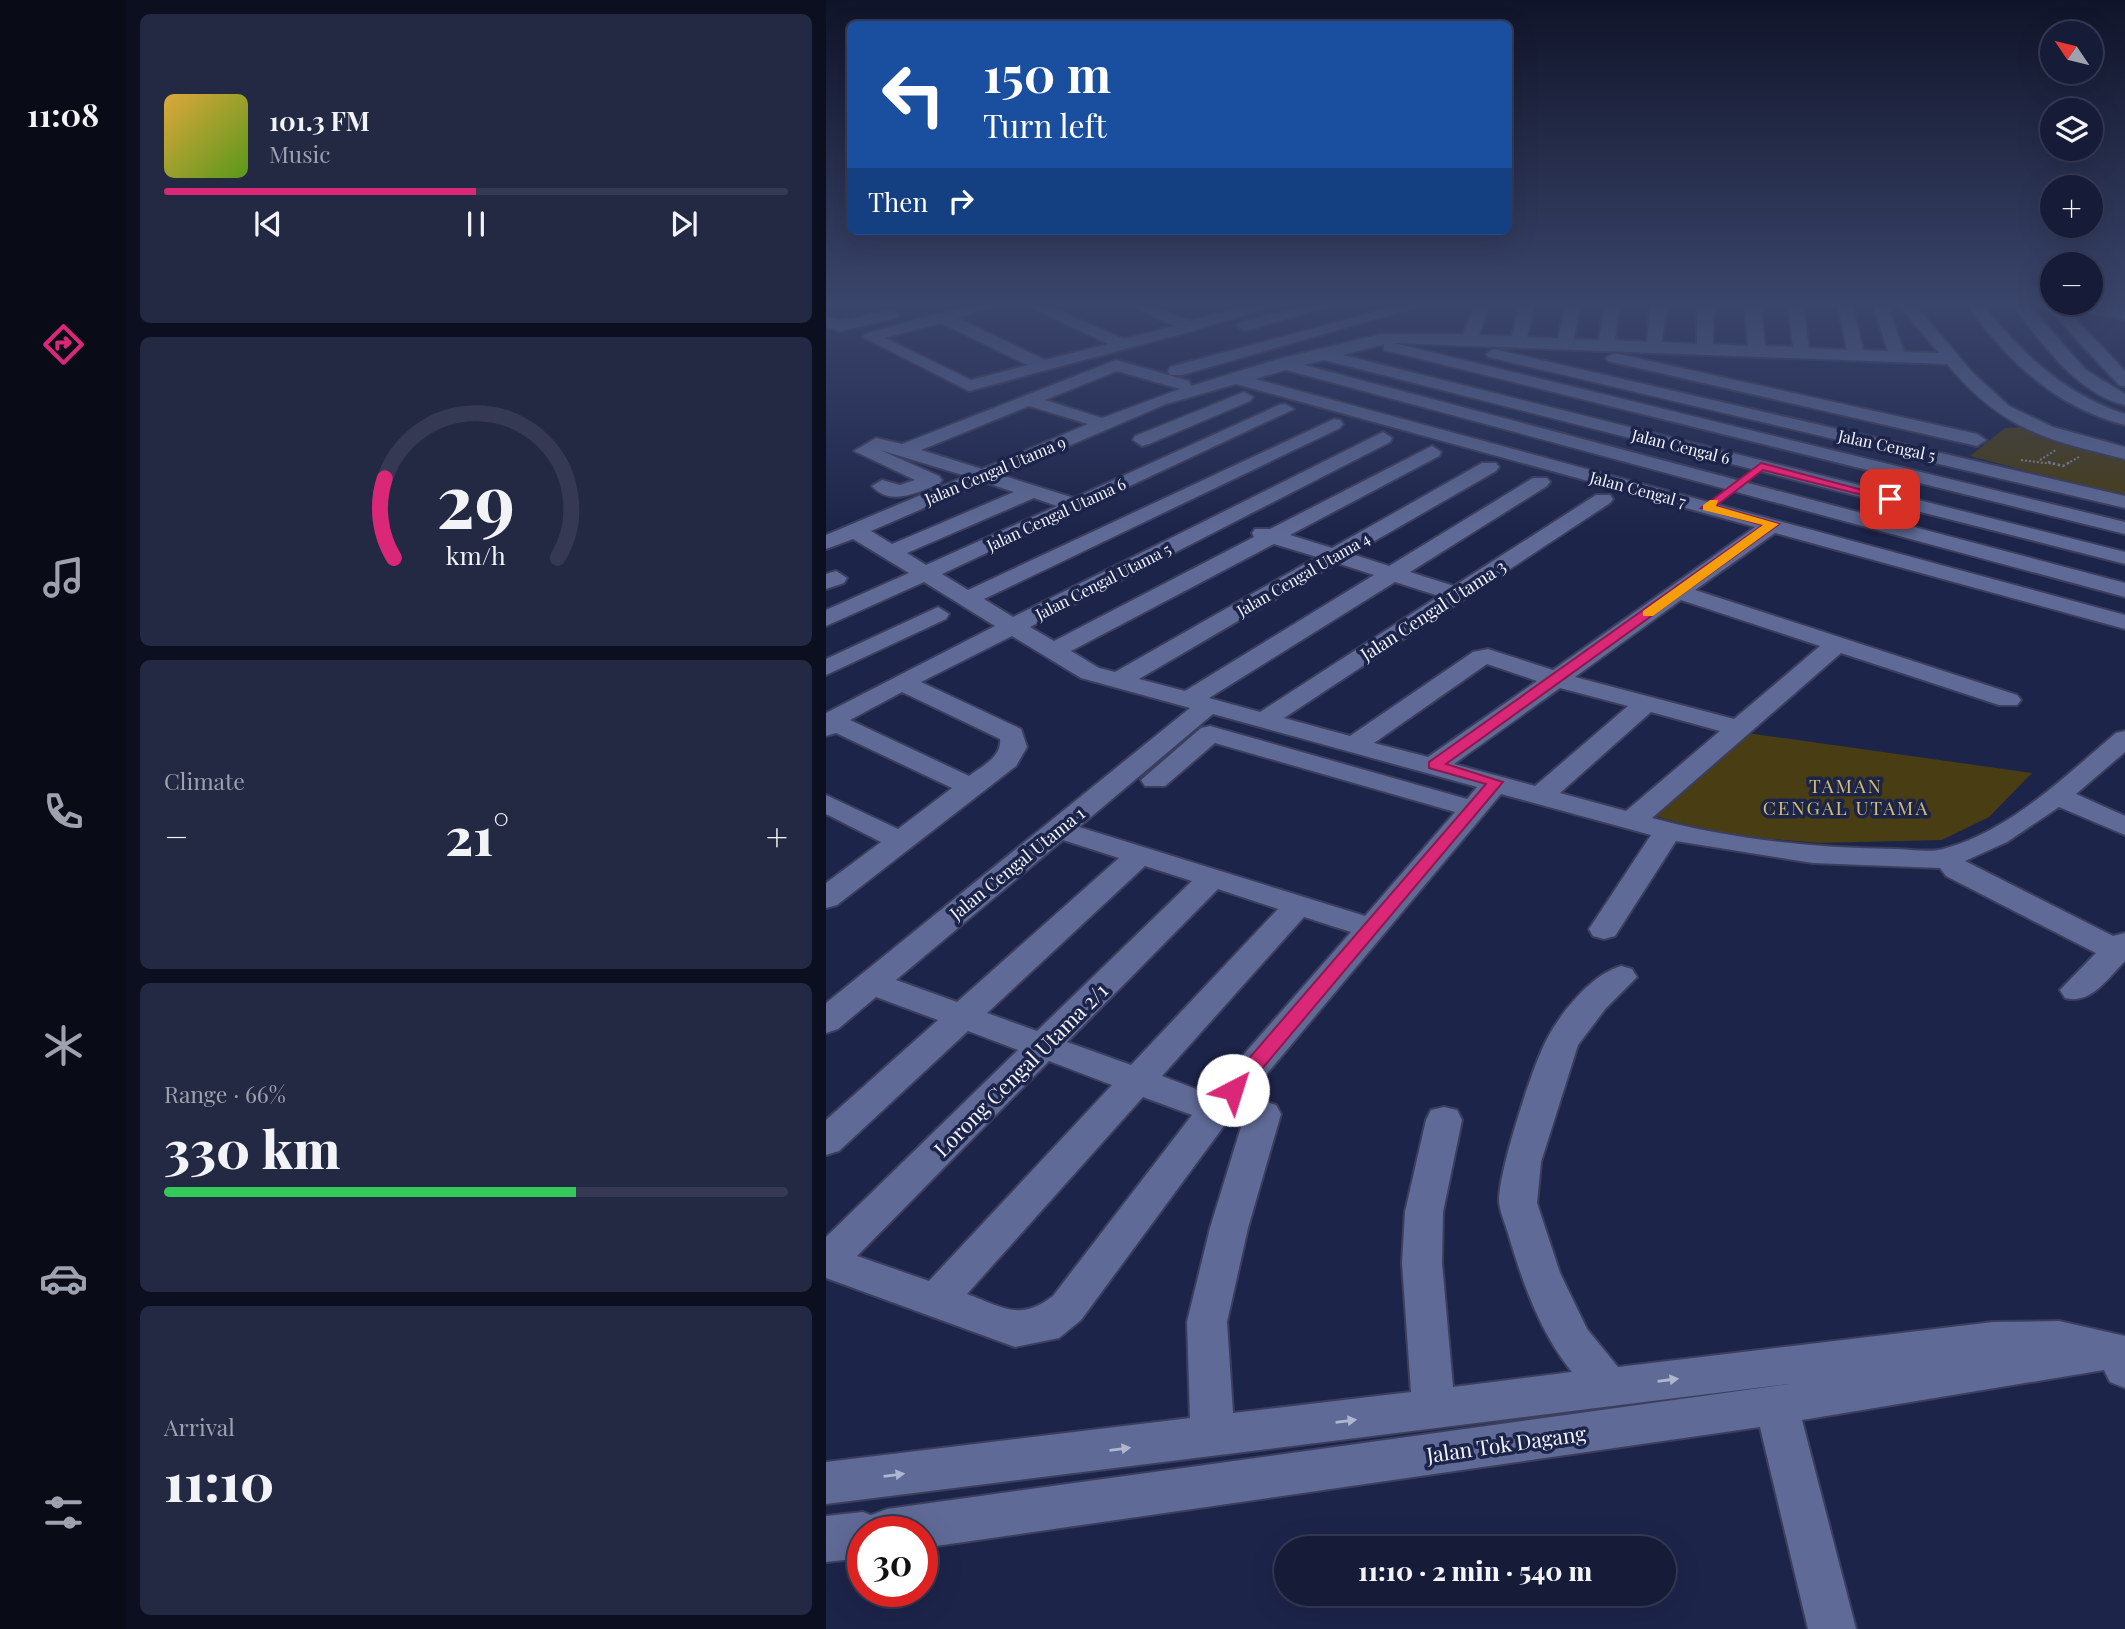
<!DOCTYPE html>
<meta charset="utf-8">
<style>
:root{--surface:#161b38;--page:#232843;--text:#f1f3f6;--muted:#9ea1ae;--line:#353953;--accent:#db2777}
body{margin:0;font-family:"Playfair Display",serif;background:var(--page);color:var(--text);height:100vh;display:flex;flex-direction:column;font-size:26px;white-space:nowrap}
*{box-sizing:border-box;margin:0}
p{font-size:23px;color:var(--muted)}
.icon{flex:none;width:38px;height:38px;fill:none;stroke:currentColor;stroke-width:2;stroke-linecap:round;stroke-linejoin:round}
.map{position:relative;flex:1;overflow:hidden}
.sheet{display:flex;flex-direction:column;gap:14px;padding:14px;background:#0c0f1f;width:700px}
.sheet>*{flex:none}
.guide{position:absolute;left:21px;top:21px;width:665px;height:214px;border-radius:10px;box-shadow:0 7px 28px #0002,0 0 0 2px var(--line);background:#1a4fa0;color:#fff;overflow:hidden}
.needle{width:46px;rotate:305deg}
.tools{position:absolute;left:1214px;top:21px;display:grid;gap:14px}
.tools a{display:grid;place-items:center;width:63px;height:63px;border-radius:50%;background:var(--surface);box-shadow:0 7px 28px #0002,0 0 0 2px var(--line);font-size:35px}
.speed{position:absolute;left:21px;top:1516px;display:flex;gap:14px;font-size:35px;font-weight:700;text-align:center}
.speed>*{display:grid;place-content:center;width:91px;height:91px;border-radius:50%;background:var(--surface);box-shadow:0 7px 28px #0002,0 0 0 2px var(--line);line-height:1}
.speed .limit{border:10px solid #d22;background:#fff;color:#111}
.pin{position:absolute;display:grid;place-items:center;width:60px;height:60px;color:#fff;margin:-30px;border-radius:14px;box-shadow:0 4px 10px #0006}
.me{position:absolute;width:77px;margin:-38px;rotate:40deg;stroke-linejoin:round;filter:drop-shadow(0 0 5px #0008)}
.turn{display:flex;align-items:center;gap:24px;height:147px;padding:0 21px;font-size:32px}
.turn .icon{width:91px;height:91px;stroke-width:2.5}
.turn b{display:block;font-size:49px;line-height:60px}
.then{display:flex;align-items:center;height:66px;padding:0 21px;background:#0003;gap:14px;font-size:26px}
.big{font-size:52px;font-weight:800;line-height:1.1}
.sheet .card{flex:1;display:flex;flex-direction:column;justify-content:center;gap:10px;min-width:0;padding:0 24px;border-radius:10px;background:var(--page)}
.sheet .dial{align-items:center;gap:0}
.dial svg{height:182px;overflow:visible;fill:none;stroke:var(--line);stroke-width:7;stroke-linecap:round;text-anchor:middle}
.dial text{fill:var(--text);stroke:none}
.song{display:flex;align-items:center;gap:21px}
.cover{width:84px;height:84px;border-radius:10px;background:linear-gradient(135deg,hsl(40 70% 55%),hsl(90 70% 35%))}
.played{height:7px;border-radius:4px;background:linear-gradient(90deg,var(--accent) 50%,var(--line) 50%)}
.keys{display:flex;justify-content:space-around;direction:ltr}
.heat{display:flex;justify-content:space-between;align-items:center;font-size:38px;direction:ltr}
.charge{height:10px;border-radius:5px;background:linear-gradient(90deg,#34c759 66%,var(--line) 0)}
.trip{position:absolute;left:448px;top:1536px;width:402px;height:70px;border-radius:35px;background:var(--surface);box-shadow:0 7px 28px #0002,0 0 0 2px var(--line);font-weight:800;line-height:70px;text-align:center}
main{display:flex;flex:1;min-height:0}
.menu{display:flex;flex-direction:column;width:126px;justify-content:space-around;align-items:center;background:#090b16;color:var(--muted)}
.menu .icon{width:49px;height:49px}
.menu .active{color:var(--accent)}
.menu b{font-size:32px;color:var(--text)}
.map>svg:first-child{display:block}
</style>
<main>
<nav class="menu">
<b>11:08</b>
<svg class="icon active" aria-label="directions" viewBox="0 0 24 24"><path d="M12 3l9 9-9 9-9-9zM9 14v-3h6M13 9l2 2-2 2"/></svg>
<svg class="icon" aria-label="music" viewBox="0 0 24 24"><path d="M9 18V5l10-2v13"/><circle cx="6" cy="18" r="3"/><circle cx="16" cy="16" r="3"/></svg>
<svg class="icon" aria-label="phone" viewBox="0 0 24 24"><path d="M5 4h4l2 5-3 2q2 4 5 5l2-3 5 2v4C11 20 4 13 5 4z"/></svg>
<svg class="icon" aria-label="climate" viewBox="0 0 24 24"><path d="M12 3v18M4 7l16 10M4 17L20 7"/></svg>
<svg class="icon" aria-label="car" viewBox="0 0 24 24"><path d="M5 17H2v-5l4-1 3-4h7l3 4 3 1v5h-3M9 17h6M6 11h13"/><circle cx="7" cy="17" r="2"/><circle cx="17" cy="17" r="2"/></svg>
<svg class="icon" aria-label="filters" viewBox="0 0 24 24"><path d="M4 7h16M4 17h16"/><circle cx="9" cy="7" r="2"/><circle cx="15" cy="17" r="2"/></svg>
</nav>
<section class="sheet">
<div class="card">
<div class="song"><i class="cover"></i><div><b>101.3 FM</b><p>Music</p></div></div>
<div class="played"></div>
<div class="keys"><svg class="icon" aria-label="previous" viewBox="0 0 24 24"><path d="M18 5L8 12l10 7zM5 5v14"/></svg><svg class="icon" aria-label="pause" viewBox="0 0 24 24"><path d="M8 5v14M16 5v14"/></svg><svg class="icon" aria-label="next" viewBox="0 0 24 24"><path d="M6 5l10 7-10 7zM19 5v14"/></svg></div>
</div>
<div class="card dial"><svg viewBox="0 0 100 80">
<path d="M14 69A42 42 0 1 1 86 69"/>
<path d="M14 69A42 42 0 0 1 10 34" stroke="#db2777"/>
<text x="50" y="56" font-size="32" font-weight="700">29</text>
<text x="50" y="72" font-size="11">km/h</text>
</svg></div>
<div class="card"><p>Climate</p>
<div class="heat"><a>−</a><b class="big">21°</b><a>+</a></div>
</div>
<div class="card"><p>Range · 66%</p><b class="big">330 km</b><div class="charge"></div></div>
<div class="card"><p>Arrival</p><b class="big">11:10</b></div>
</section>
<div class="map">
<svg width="1299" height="1629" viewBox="0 0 1299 1629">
<rect width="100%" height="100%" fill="#1d244a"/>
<path fill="#493d13" d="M1200,427L1299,458V497L1144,456L1179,428Z
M921,733L1206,773L1163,817L1116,840L993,843L899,835L825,815Z"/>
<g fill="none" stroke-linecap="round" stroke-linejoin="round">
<g stroke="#3b3e5d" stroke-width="4">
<path id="minor" d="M141,306H166L131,318L219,360L282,344L202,306H222L298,339L348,326L305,306H326L364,321L421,306H446L370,330L143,391L37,337L39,334ZM115,323L202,365L145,380L59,338Z
M478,306H504L419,331L411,326L413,323Z
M570,306H595L356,375H344L342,371L344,367Z
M648,306H663L653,335L686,336L693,306H708L701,337L732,338L739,306H754L748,339L773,340L778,306H793L789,340L821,342L824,306H840L836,342L871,344V306H887V344L922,346L919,306H935L939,346L967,347L962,306H977L983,348L1021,350L1012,306H1027L1037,350L1062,351L1047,306H1062L1078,352L1113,353L1074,306H1090L1146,372L1183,406L1227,427L1299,447V459C1218,439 1177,430 1121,364L568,343L1299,522V534L558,350V344L517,355L1299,552V564L498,360L478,365L1299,583V597L460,370L429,379L1299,615V629L949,533L869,590L1191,695L1195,700L1191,705H1173L1015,653L826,818C904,839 988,848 1069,849C1085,849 1102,853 1117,849C1183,832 1239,776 1290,733L1299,731V752L1250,794L1299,816V835L1233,807L1181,842L1139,861L1287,936L1299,933V961C1282,978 1265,1005 1239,998L1234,990L1270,953L1120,876L1114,868L987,863L850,841L789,936L778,939L767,936L763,929L825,835L675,794L403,1119L255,1320L233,1338L189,1347L0,1278V1237L192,1050L142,1031L13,1151L0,1155V1120L112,1020L50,997L12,1029L0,1033V1003L364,708L255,678L186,636L95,682L195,729L201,747L190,766L11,905L0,908V883L55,842L0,814V795L72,829L126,788L10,733L0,736V713L169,626L98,582L0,626V610L83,573L27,539L0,549V535L140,476L54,450L113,476L116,480L113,484C92,492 64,507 46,486L56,480L74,485L89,480L28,451L50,438L76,444L290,360L363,381L365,386L449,360L555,334H637ZM291,371L354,389L276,418L219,400ZM410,384L929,527L727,670L662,649L647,652L524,736L458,718L784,503L787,499L784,495H770L628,586L584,572L721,486L724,482L721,478H707L563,566L526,554L670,471L673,467L670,463H656L506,548L464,535L613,456L615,452L606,446L444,529H429L426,533L428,537L228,641L204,627L564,442L566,438L557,432L187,617L158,599L514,428L517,424L514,420L508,419L142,590L116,574L468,409L459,404L453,405L248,498L175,475L340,404ZM203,406L262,424L156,469L95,450ZM158,482L188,492L66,544L45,531ZM208,498L231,506L100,565L81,553ZM448,544L491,557L289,672L273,668L245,651ZM511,563L548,575L359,691L313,679ZM569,582L613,596L434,712L383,698ZM855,600L994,646L908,719L749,677ZM661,664L711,681L602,757L548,743ZM734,688L802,706L709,786L628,764ZM76,692L174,739C176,757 156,766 143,776L24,720ZM825,712L894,731L800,811L734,793ZM387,714L651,787L641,799L384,726L375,728L315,780L319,786H339L389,743L629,812L539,916L253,827ZM237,840L293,858L131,1002L70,980ZM319,866L366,881L211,1031L161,1013ZM392,889L452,909L305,1065L241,1042ZM478,917L525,932L383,1094L336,1076ZM223,1061L286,1085L103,1281L31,1256ZM317,1097L366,1115L227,1296C193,1322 177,1307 141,1294Z
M1142,306H1157C1198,355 1238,394 1299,414V425C1231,408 1182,362 1142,306Z
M1188,306H1203L1260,370L1299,394V405C1251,393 1216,344 1188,306Z
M1211,306L1299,309V319L1240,309L1299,371V386L1293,385L1225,312Z
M66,310L74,315L71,318L14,331L0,327V317L14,321Z
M668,349L1299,496V508L662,357L660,354Z
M788,353L1151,434L1160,440L1151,446L782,361L780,358Z
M418,392L427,397L424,401L323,444L316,446L307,440L309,436Z
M10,571L21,578L18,583L0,589V574Z
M112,607L123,614L120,619L0,675V659Z
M795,966L806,969L811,977L780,1008L752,1045L715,1162L711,1203L734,1273L761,1329L792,1367L1167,1322L1233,1321L1299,1336V1388L1284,1382L1278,1370L976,1420L1030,1629H982L934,1427L96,1548V1531H37V1558L0,1562V1516L37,1512L45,1515L61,1509L963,1384L0,1504V1462L364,1418L361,1322L384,1228L419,1114L424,1105L437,1101L450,1105L455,1114L422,1228L401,1322L407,1413L585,1392L576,1263L579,1212L600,1120L605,1110L618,1107L631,1110L636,1120L617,1212L616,1263L627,1387L746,1372C714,1333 696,1281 682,1233C679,1223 674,1212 673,1202C672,1173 706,1067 721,1039C735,1012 765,975 795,966Z"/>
</g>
<path stroke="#8489a2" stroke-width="2" stroke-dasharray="2 2" stroke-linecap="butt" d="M1195,460L1228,464
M1214,460L1230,450
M1241,464L1253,457"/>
<path stroke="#8489a2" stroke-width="2.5" stroke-dasharray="2.5 2.5" stroke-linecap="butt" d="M1222,462L1237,466L1244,462"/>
<use href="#minor" fill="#5f6a96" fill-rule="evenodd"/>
</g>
<defs><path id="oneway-solid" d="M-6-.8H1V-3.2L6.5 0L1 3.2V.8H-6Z" transform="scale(1.75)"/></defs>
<g fill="#afb6d0">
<use href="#oneway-solid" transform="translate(842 1380) rotate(-8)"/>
<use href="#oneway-solid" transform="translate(520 1421) rotate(-7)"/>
<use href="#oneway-solid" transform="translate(294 1449) rotate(-7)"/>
<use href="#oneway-solid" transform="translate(68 1475) rotate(-7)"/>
</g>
<linearGradient id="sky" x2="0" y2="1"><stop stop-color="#101429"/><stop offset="0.57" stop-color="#3a456b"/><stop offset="1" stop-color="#3a456b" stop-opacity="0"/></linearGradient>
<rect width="1299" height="534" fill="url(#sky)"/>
<path fill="#db2777" stroke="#8e194d" stroke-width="2" d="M935,463L1070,499L1064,502L937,470L890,506L953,524L620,764L677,782L414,1095H400L397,1090L400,1085L660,784L603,768V762L937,525L875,508Z"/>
<path fill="#f59e0b" d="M884,500H892L890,506L953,524L827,616H817V611L937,525L877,510V505Z"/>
<g text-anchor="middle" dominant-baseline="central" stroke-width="7" stroke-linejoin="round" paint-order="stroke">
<g font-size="16" fill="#f1f4ff" stroke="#1d244a">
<text transform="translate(1061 445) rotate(12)">Jalan Cengal 5</text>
<text transform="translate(855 446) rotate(14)">Jalan Cengal 6</text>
<text transform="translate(169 470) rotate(-23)">Jalan Cengal Utama 9</text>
<text transform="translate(812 489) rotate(15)">Jalan Cengal 7</text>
<text transform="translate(230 514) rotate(-25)">Jalan Cengal Utama 6</text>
<text transform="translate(477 574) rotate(-30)">Jalan Cengal Utama 4</text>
<text transform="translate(277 581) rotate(-27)">Jalan Cengal Utama 5</text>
</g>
<g font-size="18" fill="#f1f4ff" stroke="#1d244a">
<text transform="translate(607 610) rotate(-33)">Jalan Cengal Utama 3</text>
<text transform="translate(191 863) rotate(-39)">Jalan Cengal Utama 1</text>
</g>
<g font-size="19" letter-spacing="2" fill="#d4bd71" stroke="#1d244a">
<text x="1020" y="785">TAMAN<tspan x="1020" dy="22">CENGAL UTAMA</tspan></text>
</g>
<g font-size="21" fill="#f1f4ff" stroke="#1d244a">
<text transform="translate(194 1069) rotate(-45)">Lorong Cengal Utama 2/1</text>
<text transform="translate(680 1443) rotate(-8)">Jalan Tok Dagang</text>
</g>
</g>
</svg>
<div class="tools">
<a><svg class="needle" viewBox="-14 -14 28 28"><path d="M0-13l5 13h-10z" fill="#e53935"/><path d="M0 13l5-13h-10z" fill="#9ea1ae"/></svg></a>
<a><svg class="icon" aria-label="layers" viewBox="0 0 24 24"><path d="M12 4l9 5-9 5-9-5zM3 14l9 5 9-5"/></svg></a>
<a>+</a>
<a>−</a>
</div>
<div class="speed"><div class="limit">30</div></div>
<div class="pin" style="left:1064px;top:499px;background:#d93025"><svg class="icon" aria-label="arrive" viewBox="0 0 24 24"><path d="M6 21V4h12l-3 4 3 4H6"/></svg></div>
<svg class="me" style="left:407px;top:1090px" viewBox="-20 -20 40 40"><circle r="19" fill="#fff"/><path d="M0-13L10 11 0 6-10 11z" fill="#db2777"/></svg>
<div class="trip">11:10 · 2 min · 540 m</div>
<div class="guide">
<div class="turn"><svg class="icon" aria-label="left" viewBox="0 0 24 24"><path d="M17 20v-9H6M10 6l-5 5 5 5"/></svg><div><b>150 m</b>Turn left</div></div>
<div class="then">Then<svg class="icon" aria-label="right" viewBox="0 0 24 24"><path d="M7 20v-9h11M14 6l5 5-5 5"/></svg></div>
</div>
</div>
</main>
